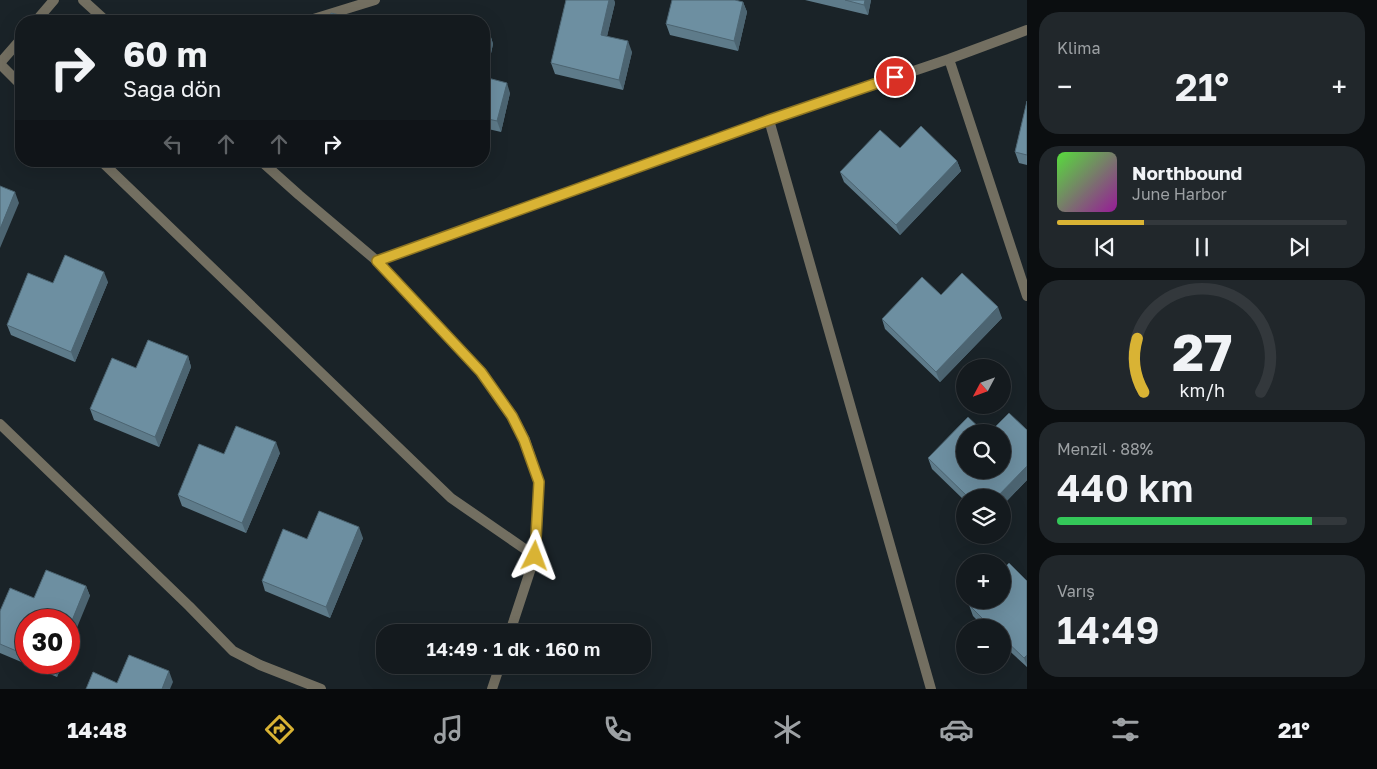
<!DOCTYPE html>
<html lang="tr">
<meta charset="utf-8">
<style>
:root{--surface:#141a1e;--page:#21272b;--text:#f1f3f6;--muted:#9da1a4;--line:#33383c;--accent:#d9b334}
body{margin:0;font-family:"Golos Text",sans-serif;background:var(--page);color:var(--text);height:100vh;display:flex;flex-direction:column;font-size:19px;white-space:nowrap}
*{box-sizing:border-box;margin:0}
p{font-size:16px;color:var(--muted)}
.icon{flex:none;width:28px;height:28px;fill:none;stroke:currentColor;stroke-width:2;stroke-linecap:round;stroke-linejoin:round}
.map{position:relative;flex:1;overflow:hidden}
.side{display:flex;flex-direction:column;gap:12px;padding:12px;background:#0b0e10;width:350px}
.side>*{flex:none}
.guide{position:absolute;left:15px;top:15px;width:475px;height:152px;border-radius:20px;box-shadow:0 5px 20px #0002,0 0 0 1px var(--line);background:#141a1e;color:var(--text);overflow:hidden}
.needle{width:32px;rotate:229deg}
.controls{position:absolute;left:956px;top:359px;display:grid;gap:10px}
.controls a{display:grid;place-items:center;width:55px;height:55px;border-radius:50%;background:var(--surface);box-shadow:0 5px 20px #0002,0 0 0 1px var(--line);font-size:25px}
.speed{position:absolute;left:15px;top:609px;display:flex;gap:10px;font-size:25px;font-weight:700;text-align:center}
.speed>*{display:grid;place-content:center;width:65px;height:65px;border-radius:50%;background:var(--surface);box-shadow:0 5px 20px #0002,0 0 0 1px var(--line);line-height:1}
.speed .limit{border:8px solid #d22;background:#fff;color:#111}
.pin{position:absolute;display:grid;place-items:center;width:42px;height:42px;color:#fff;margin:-21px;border:2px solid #fff;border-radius:50%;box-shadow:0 1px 5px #0007}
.me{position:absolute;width:55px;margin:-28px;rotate:3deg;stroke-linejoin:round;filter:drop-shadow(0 0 4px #0008)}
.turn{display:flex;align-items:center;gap:18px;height:105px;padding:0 25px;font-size:22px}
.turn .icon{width:65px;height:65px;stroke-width:2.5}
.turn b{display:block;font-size:35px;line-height:42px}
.lanes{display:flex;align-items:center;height:48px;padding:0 25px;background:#0003;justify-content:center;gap:25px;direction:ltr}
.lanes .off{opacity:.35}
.big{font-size:38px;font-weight:600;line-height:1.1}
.side .card{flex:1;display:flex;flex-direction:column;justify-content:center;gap:8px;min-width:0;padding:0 18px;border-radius:20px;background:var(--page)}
.side .dial{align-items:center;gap:0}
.dial svg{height:130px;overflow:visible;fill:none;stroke:var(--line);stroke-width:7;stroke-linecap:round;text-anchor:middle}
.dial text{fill:var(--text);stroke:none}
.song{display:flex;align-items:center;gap:15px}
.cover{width:60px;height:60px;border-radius:8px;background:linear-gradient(135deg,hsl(110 70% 55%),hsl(300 70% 35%))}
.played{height:5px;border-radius:2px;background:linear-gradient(90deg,var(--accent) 30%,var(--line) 30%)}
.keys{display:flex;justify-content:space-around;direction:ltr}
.heat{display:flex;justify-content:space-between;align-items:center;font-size:28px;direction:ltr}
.charge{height:8px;border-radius:4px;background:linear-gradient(90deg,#34c759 88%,var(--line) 0)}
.trip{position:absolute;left:376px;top:624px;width:275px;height:50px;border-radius:20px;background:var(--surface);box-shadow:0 5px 20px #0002,0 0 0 1px var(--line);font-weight:600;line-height:50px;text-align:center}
.dock{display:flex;height:80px;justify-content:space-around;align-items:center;background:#080a0c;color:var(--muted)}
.dock .icon{width:35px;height:35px}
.dock .current{color:var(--accent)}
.dock b{font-size:22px;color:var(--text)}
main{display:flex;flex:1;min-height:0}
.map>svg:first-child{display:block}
</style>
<main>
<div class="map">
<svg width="1027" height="689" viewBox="0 0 1027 689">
<rect width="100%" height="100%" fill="#1a2328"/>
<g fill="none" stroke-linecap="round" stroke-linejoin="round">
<path stroke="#736f61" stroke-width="10" d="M36,21L54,0
M0,63L21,39"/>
<path stroke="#736f61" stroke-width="10" d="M83,0L106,21
M307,21L375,0
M949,59L1027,296
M0,64L21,85
M769,120L931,689
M101,161L451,498L535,556
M261,161L299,195L377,261L481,372L512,416L525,440L539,482L535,556L510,632
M377,261L769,120L949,59L1027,30
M0,424L189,606L233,651L260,665L321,689
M492,689L500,665"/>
</g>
<path fill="#5e7b8a" d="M566,0H614L615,3L607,36L632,52L623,90L555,74L551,63Z
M805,0H871L868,15Z
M743,2L747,12L738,51L670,35L666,24Z
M484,32L490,34L493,44L486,77L510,93L501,132L484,128Z
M1027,101V165L1019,163L1015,152Z
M900,148L957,161L961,171L900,235L844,182L840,172Z
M108,282L75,362L11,335L7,325L53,283Z
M941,295L1002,318L940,382L885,329L882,319Z
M188,356L191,367L159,447L94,420L90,409Z
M1027,430V480L1002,506V498H965V501L932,469L928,458L965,470Z
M280,453L246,533L182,506L178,495L224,454Z
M363,538L330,618L265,591L262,581L307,539Z
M1027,581V667L1002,644V628H985L973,616L969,605Z
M86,586L90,596L26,620V662H63L57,677L0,653V611Z"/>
<path fill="#4c6471" d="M609,0H614L615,3L605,45L601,35Z
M865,0H871L868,15L864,5Z
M743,2L747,12L738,51L734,41Z
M490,34L493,44L484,85V58Z
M628,41L632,52L623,90L619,80Z
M507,83L510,93L501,132L497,121Z
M957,161L961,171L900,235L896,225Z
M15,192L19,203L0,248V229Z
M104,272L108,282L75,362L71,352Z
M998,307L1002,318L940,382L936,372Z
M188,356L191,367L159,447L155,437Z
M276,442L280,453L246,533L242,523Z
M1027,466V480L1002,506V498H996Z
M359,527L363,538L330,618L326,607Z
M86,586L90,596L69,647V628Z
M1027,655V666L1024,658Z
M54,662H63L57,677L53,666Z
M169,671L173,682L170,689H162Z"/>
<path fill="#6d8fa1" stroke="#4c6471" d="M566,0H609L601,35L628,41L619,80L551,63Z
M672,0H735L743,2L734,41L666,24Z
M845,0H865L864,5Z
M331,13L366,21H329Z
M484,32L490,34L484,58Z
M484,77L507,83L497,121L484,118Z
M1027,101V155L1015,152Z
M921,126L957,161L896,225L840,172L880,130L900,148Z
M0,186L15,192L0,229Z
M65,255L104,272L71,352L7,325L28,273L53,283Z
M962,273L998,307L936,372L882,319L922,277L941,295Z
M148,340L188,356L155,437L90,409L112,358L136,368Z
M1009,413L1027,430V466L996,498H969L928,458L968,417L984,432H965V470H1002V432H990Z
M236,426L276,442L242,523L178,495L199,444L224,454Z
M319,511L359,527L326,607L262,581L283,529L307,539Z
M1009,563L1027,581V655L1024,658L1002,637V628H992L969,605L974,600H1002V570Z
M46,570L86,586L69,628V620H26V655L0,644V611L10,588L34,598Z
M129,655L169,671L162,689H86L93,672L117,683Z
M44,662H54L53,666Z"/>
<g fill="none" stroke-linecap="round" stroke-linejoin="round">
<g stroke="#8d7422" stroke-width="12">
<path id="route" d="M535,556L539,482L524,440L512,416L481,372L377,261L769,120L895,77"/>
</g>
<use href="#route" stroke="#d9b334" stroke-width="9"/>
</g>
</svg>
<div class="controls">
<a><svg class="needle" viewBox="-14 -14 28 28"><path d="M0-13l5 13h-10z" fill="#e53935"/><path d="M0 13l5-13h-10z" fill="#9da1a4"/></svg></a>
<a><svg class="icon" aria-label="search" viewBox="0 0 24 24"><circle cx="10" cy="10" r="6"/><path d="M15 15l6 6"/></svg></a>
<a><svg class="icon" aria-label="layers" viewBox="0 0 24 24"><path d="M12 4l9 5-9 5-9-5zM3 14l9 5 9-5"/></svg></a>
<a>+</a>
<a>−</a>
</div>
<div class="speed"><div class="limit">30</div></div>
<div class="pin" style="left:895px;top:77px;background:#d93025"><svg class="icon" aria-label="arrive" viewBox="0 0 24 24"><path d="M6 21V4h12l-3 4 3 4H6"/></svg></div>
<svg class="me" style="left:535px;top:556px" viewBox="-20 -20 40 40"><path d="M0-17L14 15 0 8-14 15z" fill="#d9b334" stroke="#fff" stroke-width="4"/></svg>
<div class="trip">14:49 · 1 dk · 160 m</div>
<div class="guide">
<div class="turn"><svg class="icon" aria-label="right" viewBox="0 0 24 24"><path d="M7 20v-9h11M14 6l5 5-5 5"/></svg><div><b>60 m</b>Sağa dön</div></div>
<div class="lanes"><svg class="icon off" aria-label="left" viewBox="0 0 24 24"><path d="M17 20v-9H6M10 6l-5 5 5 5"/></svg><svg class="icon off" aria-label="ahead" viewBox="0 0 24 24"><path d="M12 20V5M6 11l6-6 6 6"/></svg><svg class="icon off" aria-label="ahead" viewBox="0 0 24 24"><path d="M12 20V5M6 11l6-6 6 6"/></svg><svg class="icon" aria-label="right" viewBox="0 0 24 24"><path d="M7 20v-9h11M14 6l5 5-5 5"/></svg></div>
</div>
</div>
<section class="side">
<div class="card"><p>Klima</p>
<div class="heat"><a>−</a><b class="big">21°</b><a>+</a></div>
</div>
<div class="card">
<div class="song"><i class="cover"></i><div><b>Northbound</b><p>June Harbor</p></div></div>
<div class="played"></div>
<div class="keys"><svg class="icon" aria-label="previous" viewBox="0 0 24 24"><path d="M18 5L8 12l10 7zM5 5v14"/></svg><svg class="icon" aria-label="pause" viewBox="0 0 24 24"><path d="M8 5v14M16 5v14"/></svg><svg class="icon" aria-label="next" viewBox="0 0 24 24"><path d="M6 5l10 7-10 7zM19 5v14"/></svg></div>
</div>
<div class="card dial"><svg viewBox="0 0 100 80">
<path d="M14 69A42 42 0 1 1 86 69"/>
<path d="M14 69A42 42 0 0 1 10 36" stroke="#d9b334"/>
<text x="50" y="56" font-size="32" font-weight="700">27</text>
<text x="50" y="72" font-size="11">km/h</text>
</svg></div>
<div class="card"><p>Menzil · 88%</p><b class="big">440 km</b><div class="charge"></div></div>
<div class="card"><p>Varış</p><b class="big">14:49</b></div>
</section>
</main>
<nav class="dock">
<b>14:48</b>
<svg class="icon current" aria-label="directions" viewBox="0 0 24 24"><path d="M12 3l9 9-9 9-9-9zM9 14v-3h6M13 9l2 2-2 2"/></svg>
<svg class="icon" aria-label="music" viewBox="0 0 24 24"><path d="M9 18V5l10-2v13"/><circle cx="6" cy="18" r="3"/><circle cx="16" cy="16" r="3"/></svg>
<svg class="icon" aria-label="phone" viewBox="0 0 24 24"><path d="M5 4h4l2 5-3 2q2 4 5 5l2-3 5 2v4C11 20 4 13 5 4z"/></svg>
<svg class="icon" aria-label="climate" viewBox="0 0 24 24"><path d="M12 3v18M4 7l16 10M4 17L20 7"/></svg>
<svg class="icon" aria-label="car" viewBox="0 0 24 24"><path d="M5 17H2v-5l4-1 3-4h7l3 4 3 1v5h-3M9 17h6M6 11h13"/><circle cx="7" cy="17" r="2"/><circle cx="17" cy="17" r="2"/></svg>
<svg class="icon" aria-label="filters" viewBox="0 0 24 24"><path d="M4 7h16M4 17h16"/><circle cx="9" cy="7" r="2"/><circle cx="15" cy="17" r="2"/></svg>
<b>21°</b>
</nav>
